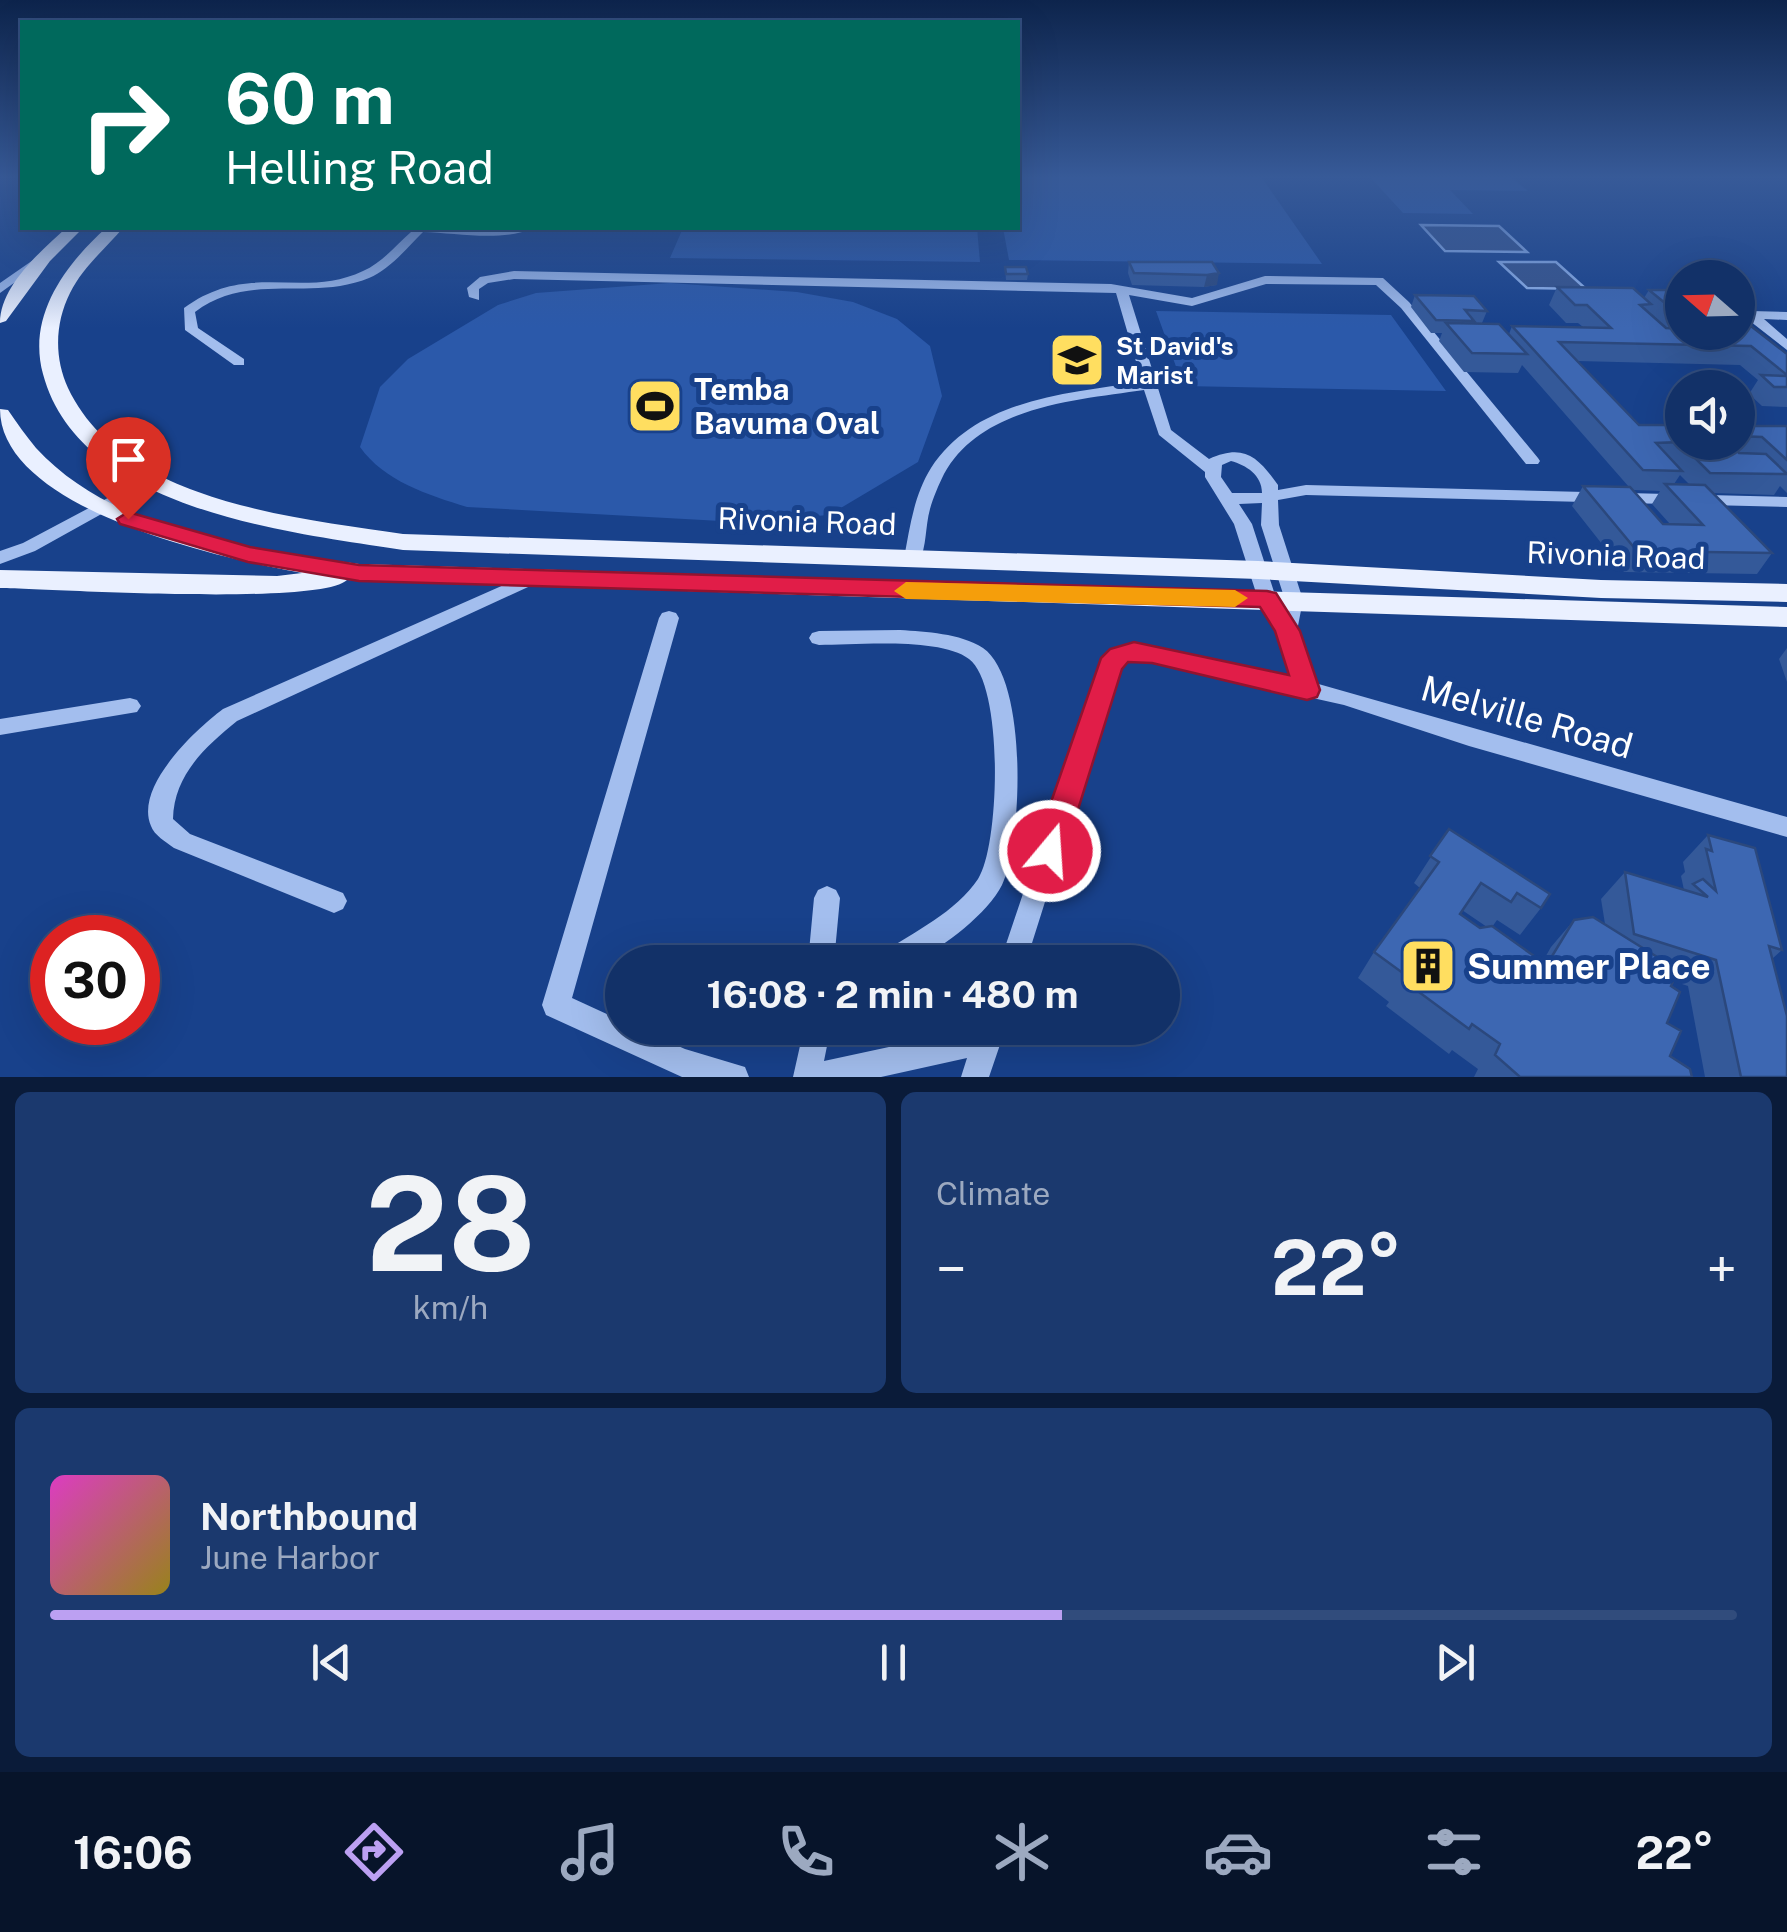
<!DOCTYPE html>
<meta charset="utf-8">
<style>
:root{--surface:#123168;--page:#1b396e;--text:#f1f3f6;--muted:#9ca9c0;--line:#314c7c;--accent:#bca0f2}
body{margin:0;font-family:"Public Sans",sans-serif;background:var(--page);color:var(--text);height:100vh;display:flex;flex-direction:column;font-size:38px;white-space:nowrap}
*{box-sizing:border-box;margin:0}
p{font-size:32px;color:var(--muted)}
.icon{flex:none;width:55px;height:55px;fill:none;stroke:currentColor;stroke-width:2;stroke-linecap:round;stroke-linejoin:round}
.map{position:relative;height:1077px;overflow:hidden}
.sheet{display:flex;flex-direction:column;gap:15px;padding:15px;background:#0a1b39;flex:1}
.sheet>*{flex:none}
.top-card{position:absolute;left:20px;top:20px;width:1000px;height:210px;border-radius:0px;box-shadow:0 10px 40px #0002,0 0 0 2px var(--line);background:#00695c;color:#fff;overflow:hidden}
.needle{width:65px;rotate:290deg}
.tools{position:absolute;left:1665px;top:260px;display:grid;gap:20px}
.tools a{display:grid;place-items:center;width:90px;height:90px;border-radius:50%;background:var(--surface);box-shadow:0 10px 40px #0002,0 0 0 2px var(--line);font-size:50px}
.speed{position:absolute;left:30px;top:915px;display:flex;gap:20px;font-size:50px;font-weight:700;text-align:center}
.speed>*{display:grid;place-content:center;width:130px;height:130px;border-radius:50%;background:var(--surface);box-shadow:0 10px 40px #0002,0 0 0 2px var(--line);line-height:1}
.speed .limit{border:15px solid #d22;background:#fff;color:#111}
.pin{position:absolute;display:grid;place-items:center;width:85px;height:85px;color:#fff;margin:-102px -42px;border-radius:50% 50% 50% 0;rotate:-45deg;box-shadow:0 0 10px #0007}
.pin .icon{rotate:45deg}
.me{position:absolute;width:110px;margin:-55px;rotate:18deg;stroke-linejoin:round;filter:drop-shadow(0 0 8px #0008)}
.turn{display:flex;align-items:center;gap:35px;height:210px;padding:0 40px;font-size:45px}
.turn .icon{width:130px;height:130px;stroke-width:2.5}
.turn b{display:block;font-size:70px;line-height:85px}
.big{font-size:75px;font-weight:700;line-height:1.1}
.sheet .widget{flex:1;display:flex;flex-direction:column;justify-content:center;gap:15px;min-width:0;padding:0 35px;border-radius:15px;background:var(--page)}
.sheet .dial{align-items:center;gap:0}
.dial b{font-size:130px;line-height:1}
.song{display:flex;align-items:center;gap:30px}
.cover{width:120px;height:120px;border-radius:15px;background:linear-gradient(135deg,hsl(310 70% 55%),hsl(50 70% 35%))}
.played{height:10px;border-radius:5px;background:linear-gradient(90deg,var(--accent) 60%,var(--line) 60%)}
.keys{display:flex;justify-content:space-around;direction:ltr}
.heat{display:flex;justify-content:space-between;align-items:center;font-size:55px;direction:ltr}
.sheet .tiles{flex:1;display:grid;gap:15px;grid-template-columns:1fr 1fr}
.widget:last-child{grid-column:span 2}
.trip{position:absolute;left:605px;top:945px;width:575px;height:100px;border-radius:50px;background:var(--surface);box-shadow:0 10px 40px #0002,0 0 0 2px var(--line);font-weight:700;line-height:100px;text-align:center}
.tabs{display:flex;height:160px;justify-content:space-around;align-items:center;background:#07142a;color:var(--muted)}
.tabs .icon{width:70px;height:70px}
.tabs .active{color:var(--accent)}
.tabs b{font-size:45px;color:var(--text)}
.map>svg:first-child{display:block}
</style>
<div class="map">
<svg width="1787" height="1077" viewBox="0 0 1787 1077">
<rect width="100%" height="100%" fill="#18418b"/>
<path fill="#2b59aa" d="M1018,178H1262L1322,264L1009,260L1003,228H1018Z
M1371,178H1512L1528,191L1450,190L1473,214L1403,213Z
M683,228H977L980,262L670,258Z
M670,283L797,292L853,302L897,319L930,346L942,396L918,462L829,515L739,522L467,507C428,495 384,481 360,447L380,387L408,359L498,305L536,293Z
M1156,311L1391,315L1446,391L1183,386Z"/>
<path fill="#36538b" stroke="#95b8f1" stroke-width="2.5" d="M1421,225L1499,226L1527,252L1445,251Z
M1499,262H1556L1586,289L1527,288Z"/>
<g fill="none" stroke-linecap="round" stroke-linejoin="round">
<path fill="#a3beee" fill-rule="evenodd" d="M396,228H533C504,242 456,233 423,232C407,248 390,269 369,278C310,302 249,271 195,312L198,328L244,359V365H234L185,330L184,308C249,260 302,300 363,271C382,263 396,245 411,232Z
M36,258L46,260L0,293V283Z
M514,271L1111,284L1192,298L1265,276L1383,278L1409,302L1538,458L1540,461L1538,464H1526L1401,308L1376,285L1266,284L1192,306L1129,295L1171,430L1209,459C1244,443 1258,457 1278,485V490L1306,485L1787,497V507L1306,495L1278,500L1279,525L1303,600L1297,631L1315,683L1787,817V837L1469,746L1344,705L1134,658L1126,660L1119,668L1026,962H1000L1100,665L1112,650L1134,644L1293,678L1277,632L1258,599L1234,524L1205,477V472L1159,435L1144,390C1077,400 981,406 944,474C939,484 933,498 930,509C925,527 927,546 919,562L913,564L904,558C910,527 914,495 931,468C976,399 1067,393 1142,382L1116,293L514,279L488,283L479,289V300L469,297L467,288L480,277ZM1231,461C1246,465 1262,475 1262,493H1232L1221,477L1222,465ZM1262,503L1261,525L1285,600L1283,608L1276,598L1252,524L1239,504Z
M1751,311L1787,312V320L1764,319L1787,339V350L1746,318L1745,315Z
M153,474L161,479L159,482L35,551L0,564V551L23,543Z
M533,572L539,574L542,578L539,582L237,721C205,747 174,775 173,819L190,834L343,893L347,901L343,909L334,913L174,848C166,842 154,835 151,826C134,787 195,730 223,709Z
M669,611L676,613L679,618L572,998L622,1021V1028H637L685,1049L745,1067L749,1077H682L546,1015L542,1005L659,618L662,613Z
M900,630C926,632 960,633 983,648C1028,679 1023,839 1002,885C988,913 944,947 916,960C906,965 890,962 878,962L882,953C914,932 956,912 978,879C1000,845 1004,685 969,659C940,637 855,645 819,645L812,643L809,638L812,633L819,631Z
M130,698L137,700L141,706L137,712L0,735V719Z
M827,886L836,890L840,898L834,962H808L814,898L818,890Z
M804,1028H835L828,1041L824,1061L977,1028H1002L1004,1033L989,1077H961L967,1058L881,1077H793Z"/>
<path fill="#eaf0ff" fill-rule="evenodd" d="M66,228H83L50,261L6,321L0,323C0,286 40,252 66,228Z
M106,228H123C104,250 83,267 70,293C55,323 54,357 68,388C122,502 292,517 403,534L1258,561L1601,580L1787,584V602L1601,598L1258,579L403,550C287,532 79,510 43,374C27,316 65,265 106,228Z
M0,409L8,410C17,423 26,436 36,448C114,533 251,549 359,564L1787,607V627L347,580C320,606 53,589 0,588V570L277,576L302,573C224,559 0,510 0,409Z"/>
</g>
<path fill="#345999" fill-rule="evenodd" d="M1129,262H1212L1217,285L1204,287L1132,285L1128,273Z
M1005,267L1028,274L1027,280H1006Z
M1557,287L1644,298L1649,290H1682V332H1738L1787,354V407L1762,406L1749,394L1758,380L1740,365L1577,361L1639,425L1682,442H1738V426H1787V493L1780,486L1774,495L1713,493L1772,553L1757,574L1624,572L1572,506L1583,486L1629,487L1522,365L1518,373L1464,372L1439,341L1442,333H1431L1411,307L1415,295L1487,311L1482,323L1509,334L1512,326L1583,327L1578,323H1566L1549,305ZM1680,475L1689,484H1674ZM1633,490L1660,491L1652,504L1670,524H1663Z
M1787,648V682L1779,659Z
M1449,829L1541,908L1520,935L1497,920L1492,927L1530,962L1539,968L1551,947L1574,920L1605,924L1601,899L1625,872L1684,890L1681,876L1685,872L1683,862L1708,835L1782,950L1772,959L1787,1077H1705L1688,986L1673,981L1671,986L1667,1023L1670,1056L1692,1077H1474L1478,1069L1452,1050L1449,1054L1386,1006L1389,1002L1358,978L1374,952L1420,888L1414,883ZM1462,910L1487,927L1480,928L1460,914Z"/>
<path fill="#2b487d" d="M1219,273L1217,285L1204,287L1207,275Z"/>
<path fill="#3d67b2" stroke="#2b487d" stroke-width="2.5" d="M1129,262H1212L1219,273L1207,275L1134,273Z
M1005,267H1026L1028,274H1006Z
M1557,287L1633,288L1651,304L1640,305L1666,328L1682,329V332H1738V316L1787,354V375L1751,346L1559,342L1639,425H1682V442L1656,443L1682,471L1643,470L1512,326L1611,328L1587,305H1575Z
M1649,290H1682V317Z
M1415,295L1474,296L1487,311L1465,310L1474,321L1436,320Z
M1446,323L1499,324L1527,354L1472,353Z
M1761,375L1787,376V387H1774Z
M1738,426H1787V460L1762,437L1738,436Z
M1698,442H1728L1739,453L1766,454L1787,474L1710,473L1687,450H1706Z
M1665,484L1705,485L1772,553L1637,551L1583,486L1630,487L1663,524L1703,525Z
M1449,829L1550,894L1541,908L1517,893L1511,902L1481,883L1460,914L1480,928L1492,926L1534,956L1530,962L1547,974L1550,970L1546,966L1574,920L1593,917L1678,970L1671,986L1680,992L1667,1023L1681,1031L1670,1056L1690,1069L1692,1077H1520L1495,1055L1500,1044L1472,1024L1469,1029L1404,981L1407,976L1374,952L1439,862L1430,856Z
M1708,835L1755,848L1782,950L1769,946L1787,1016V1077H1741L1716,960L1634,934L1625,872L1708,897L1693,884L1703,879L1716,891L1706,849L1712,851Z"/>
<linearGradient id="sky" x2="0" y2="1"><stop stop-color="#0d244c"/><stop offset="0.54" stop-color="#375a98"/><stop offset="1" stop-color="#375a98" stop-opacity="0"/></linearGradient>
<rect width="1787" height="328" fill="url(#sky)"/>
<path fill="#e11d48" stroke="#92132f" stroke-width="2.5" d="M128,512L250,547L359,565L1267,591L1276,593L1300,631L1320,690L1317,697L1307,700L1152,663L1128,662L1122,669L1065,851L1061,861L1050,865L1038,861L1034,851L1101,658L1110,649L1134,642L1289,675L1275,631L1260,607L359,581L248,562L120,524L117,519Z"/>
<path fill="#f59e0b" d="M906,582L1235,590L1248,598L1235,607L906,599L894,591Z"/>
<defs>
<g id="school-square" transform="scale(2.875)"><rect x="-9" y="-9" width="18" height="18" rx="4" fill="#ffde60" stroke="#18418b"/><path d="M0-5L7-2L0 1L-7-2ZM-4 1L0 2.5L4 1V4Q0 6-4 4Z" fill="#111"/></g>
<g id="stadium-square" transform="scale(2.875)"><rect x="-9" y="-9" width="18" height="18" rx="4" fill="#ffde60" stroke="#18418b"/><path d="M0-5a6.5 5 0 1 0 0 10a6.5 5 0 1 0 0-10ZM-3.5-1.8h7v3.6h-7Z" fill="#111"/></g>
<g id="building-square" transform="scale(2.875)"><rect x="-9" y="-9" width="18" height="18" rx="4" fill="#ffde60" stroke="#18418b"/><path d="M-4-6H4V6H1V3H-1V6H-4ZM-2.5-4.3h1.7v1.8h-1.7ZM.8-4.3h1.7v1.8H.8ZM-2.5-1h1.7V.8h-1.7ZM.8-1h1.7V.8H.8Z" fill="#111"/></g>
</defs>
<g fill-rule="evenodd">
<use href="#school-square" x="1077" y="360"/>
<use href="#stadium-square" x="655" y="406"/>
<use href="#building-square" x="1428" y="966"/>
</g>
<g text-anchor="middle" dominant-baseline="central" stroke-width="10" stroke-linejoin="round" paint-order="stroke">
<g font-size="25" font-weight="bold" fill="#fff" stroke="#18418b" text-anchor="start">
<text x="1116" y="346">St David's<tspan x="1116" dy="29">Marist</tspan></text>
</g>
<g font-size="30" font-weight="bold" fill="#fff" stroke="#18418b" text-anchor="start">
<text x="694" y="389">Temba<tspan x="694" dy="34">Bavuma Oval</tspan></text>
</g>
<g font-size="30" fill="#fff" stroke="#18418b">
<text transform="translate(807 521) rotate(2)">Rivonia Road</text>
<text transform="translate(1616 555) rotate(2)">Rivonia Road</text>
</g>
<g font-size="35" fill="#fff" stroke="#18418b">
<text transform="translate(1527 717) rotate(16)">Melville Road</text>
</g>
<g font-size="35" font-weight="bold" fill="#fff" stroke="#18418b" text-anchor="start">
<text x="1467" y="966">Summer Place</text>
</g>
</g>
</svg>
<div class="tools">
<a><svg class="needle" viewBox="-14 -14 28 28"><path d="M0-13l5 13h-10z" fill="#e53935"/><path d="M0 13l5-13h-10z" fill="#9ca9c0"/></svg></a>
<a><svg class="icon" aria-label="sound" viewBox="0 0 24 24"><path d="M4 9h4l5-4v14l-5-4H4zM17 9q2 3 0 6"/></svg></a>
</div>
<div class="speed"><div class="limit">30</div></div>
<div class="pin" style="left:128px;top:519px;background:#d93025"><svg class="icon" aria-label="arrive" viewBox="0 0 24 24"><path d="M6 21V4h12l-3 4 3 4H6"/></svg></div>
<svg class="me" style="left:1050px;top:851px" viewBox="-20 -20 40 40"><circle r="17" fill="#e11d48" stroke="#fff" stroke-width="3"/><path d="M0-11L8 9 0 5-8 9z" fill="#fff"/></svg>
<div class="trip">16:08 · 2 min · 480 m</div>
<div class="top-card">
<div class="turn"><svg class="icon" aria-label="right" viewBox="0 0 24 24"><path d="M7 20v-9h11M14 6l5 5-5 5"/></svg><div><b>60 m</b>Helling Road</div></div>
</div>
</div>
<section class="sheet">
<div class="tiles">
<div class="widget dial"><b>28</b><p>km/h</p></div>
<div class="widget"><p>Climate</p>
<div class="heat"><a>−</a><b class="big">22°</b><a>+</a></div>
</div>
<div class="widget">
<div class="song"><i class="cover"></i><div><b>Northbound</b><p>June Harbor</p></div></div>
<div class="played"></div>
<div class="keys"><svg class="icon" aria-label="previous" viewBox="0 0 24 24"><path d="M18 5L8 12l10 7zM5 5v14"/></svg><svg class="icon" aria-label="pause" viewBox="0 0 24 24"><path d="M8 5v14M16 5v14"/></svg><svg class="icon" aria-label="next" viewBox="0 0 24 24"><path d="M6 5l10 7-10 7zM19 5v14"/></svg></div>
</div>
</div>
</section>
<nav class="tabs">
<b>16:06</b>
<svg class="icon active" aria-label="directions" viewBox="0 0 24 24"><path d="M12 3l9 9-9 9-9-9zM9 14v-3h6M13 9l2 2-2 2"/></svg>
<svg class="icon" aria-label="music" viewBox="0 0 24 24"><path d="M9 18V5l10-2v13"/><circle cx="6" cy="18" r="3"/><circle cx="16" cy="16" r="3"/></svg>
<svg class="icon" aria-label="phone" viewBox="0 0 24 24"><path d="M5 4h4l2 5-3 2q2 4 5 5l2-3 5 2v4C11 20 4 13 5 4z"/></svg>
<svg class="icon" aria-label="climate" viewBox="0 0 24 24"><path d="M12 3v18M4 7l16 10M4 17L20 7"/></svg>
<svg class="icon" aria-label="car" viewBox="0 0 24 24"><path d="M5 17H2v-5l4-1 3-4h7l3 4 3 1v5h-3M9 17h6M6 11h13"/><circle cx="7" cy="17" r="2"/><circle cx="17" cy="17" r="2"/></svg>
<svg class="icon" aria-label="filters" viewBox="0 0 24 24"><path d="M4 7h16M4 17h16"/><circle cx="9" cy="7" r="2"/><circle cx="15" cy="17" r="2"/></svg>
<b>22°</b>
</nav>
